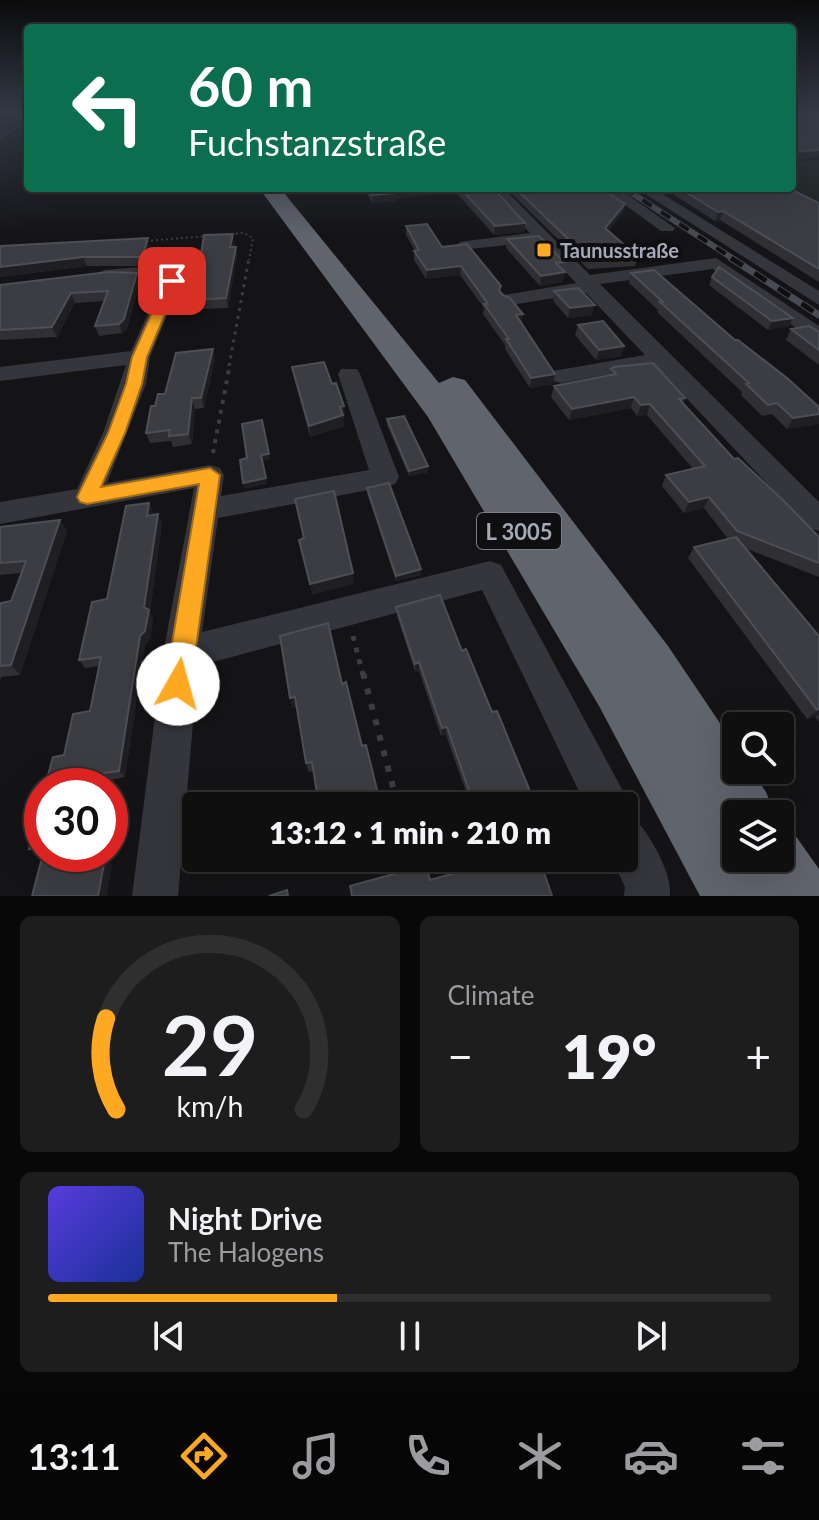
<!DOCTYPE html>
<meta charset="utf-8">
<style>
:root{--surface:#0f0f10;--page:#1d1d1e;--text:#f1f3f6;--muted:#9b9c9f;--line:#2f2f30;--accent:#ffa923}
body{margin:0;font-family:Lato,sans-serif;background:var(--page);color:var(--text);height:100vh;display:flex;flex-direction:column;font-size:30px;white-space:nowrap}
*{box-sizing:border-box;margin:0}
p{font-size:26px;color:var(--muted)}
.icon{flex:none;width:44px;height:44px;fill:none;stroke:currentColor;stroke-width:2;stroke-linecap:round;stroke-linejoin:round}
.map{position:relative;height:896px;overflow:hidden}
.drawer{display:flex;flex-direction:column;gap:20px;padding:20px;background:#080809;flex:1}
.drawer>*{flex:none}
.hud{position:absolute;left:24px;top:24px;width:772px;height:168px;border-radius:8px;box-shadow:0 8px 32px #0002,0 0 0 2px var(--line);background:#0b6e4f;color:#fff;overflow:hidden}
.fabs{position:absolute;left:722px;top:712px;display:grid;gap:16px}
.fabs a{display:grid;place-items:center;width:72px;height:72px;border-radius:8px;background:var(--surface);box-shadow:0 8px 32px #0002,0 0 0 2px var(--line);font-size:40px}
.speed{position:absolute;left:24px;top:768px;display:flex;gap:16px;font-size:40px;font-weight:700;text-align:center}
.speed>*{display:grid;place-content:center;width:104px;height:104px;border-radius:50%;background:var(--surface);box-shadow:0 8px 32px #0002,0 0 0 2px var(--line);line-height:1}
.speed .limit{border:12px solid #d22;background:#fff;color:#111}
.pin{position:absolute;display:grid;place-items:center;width:68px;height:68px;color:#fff;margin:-34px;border-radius:16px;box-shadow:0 4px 12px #0006}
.me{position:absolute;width:88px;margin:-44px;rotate:7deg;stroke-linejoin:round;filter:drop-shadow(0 0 6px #0008)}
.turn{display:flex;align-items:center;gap:28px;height:168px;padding:0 32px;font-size:36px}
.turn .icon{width:104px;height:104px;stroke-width:2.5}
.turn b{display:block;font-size:56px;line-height:68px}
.big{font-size:60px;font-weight:800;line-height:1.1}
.drawer .card{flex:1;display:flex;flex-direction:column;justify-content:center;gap:12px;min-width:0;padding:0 28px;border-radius:12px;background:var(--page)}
.drawer .dial{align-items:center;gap:0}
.dial svg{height:208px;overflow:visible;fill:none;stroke:var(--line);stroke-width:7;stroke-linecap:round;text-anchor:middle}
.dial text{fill:var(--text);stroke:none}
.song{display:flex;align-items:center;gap:24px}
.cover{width:96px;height:96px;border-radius:12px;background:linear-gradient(135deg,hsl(250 70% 55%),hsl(230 70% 35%))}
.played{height:8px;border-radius:4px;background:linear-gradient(90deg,var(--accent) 40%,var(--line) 40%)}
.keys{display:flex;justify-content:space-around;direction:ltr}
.heat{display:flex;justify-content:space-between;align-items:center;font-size:44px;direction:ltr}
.drawer .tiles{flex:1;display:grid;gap:20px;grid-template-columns:1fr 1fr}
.card:last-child{grid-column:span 2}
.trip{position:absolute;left:182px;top:792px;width:456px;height:80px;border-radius:8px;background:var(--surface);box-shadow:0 8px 32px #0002,0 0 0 2px var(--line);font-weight:800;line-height:80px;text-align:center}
.dock{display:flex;height:128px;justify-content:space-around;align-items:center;background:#060606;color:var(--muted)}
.dock .icon{width:56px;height:56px}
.dock .selected{color:var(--accent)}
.dock b{font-size:36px;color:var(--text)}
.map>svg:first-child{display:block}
</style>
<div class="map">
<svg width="819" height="896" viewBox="0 0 819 896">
<rect width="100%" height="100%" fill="#141416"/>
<path fill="#1a211a" d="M819,160V202L792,187V163Z"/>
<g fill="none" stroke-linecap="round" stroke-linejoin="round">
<path stroke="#3a3d42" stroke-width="2" stroke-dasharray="2 3" stroke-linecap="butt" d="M0,138L28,120
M146,241L244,233L253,238L249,260"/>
<path stroke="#3a3d42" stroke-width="3" stroke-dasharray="3 5" stroke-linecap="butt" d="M229,366L249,258"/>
<path stroke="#3a3d42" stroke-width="4" stroke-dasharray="4 6" stroke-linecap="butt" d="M213,453L230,364"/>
<path stroke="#3a3d42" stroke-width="5" stroke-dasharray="5 7" stroke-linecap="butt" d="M353,636L363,675"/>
<path stroke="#3a3d42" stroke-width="6" stroke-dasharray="6 10" stroke-linecap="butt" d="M363,673L398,806"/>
<path fill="#35363b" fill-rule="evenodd" d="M488,188H503L590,275L716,258L819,326V341L812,339L713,269L600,284L819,502V531L809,528L656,366L561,383L553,381L550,376L553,371L645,355L586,293L511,305L504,303L501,299L504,295L576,283L538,242L460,250L458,246L460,242L466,241L530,233Z
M602,188H618L675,228L673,231H661Z
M636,188H653L819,291V305Z
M140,267L165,270L181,281L150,357L146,384L107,483L210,465L220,468L224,475L221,496L369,470L338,374L341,369H357L360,374L399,477L395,484L385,487L218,518L202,632L490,561L501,565L623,791L629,806L625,816C631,819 637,821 641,826C654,843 672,874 670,896H624L625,887L611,858H624V806H586L482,590L198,666L178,896H132L163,654L194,488L0,524V502L77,489L103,433L126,365L0,381V367L131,351L162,282C142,272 111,289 95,275L104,270Z"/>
<path fill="#60646d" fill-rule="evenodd" d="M259,188H280L439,383L453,377L465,380L668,646L736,747V770H751L766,792L775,814H736V858H780V829L795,835L819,869V896H700L599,706L428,417Z"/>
<g stroke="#474a50" stroke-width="6">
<path id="rail-far1" d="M624,188L735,260"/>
</g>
<g stroke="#474a50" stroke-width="7">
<path id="rail" d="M731,258L819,315"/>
</g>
<use href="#rail-far1" stroke="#0f0f11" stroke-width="4" stroke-dasharray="11" stroke-linecap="butt"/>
<use href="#rail" stroke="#0f0f11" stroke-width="5" stroke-dasharray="14" stroke-linecap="butt"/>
</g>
<path fill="#303034" d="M363,188H493L525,223L524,232L494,235L455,191L397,199V201L373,203Z
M506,188H600L625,204L623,212L608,231L638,257L635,266L588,269Z
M666,188H789L819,203V282L720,220L715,221L665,189Z
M406,226L442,247L500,292L555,374L553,384L530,388L505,349V345L483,314L484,308L460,275L426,279L414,260V251H415L406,235Z
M507,239L562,270L563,282L540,286L506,248Z
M234,242V247H236L237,255L228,308L197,309L194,300Z
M0,246L150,247L145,266H87L0,277Z
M631,273L819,424L787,429L772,414L762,416L741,395L742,392L657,312L658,310L629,283Z
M712,277L793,318L789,326L768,330L709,285Z
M140,283L127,329L122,333L99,336L95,326L104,301L75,303L57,337L0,340V285Z
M554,291L592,315L568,318L553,301Z
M578,325L624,346L621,356L596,360L575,335Z
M791,329L819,332V365L786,340Z
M215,359L204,408L195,409L192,444L173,447L171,441L150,443L146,433L155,406L165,394Z
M292,367L332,384L345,417L343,418L344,426L310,437L294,378Z
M611,369L685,398L683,404L734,459L819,537V577L745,548L819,636V722L815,717L807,719L688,558L694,547L728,539L704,508L684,513L662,486L666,475L693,469L647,415L637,416L631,408L569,420L551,397L554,386L609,376Z
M387,419L428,466V472L409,476L387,425Z
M367,488L421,569V575L396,581L367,493Z
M149,503L153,512V515L162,523L150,612L153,619L150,639L145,644L125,777L110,780L109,786H45L90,711L99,666L85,668L79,660L107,599Z
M60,520L67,531L20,675L1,677L0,681V606L11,601L21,573L0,575V527Z
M396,607L462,651L534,801L541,806H471L446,735L441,736L419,671L415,672L397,616Z
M328,623L313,771L309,772L306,763L297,707L293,708L290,698Z
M42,799V854L38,855L29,849Z"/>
<path fill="#1f1f22" d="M819,150V157L792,160V152Z
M417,188H455V191L397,199V201L373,203L372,195Z
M625,204L623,212L603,237L605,228Z
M723,211L720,220L715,221L718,212Z
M525,223L524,232L494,235L495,226Z
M233,234L234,242L232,256L230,247Z
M148,238L150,247L145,266L142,257Z
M236,247L237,255L228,308L226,298Z
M83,257L87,266L0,277V267Z
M461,266L460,275L426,279L427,270Z
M565,272L563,282L540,286L541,276Z
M137,273L140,283L127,329L122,333L119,324Z
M71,293L75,303L57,337L52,327Z
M595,305L592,315L568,318L570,308Z
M523,314L522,324L516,315Z
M793,318L789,326L768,330L772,321Z
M624,346L621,356L596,360L599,350Z
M213,349L215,359L204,408L201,398Z
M555,374L553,384L530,388L531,378Z
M634,397L631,408L569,420L572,409Z
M192,398L195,409L192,444L188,434Z
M650,404L647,415L637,416L641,405Z
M344,406L345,417L343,418L344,426L310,437L309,426L340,407Z
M819,414V424L787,429L793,418Z
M262,420L270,460L262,461L261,455Z
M428,466V472L409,476V471Z
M266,478L267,484L244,489L243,483Z
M709,497L704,508L684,513L689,502Z
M149,503L153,512L151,525L147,516Z
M158,514L162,523L150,612L153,619L150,639L145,644L125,777L119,771Z
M60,520L67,531L20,675L11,665Z
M421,569V575L396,581V576Z
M353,573L354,584L312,595L310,584Z
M419,662V671L415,672V664Z
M295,697L298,707L293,708L290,698Z
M819,709V714L815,717L807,719Z
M447,727L446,735L441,736L442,728Z
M104,773L110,780L109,786H102Z
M494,798L492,805L474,806V805Z
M72,854H81L78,870L70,865Z
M105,859L112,864L107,896H98Z"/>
<path fill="#3c3d42" stroke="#4c4f54" stroke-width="2" d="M792,112H819V150L792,152Z
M367,188H417L395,191L397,193L372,195Z
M460,188H493L525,223L495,226Z
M515,188H600L625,204L605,228L638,257L590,260Z
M679,188H789L819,203V269L723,211L718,212Z
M427,224L442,247L467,244L501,286L499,290L503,295L510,298L523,314L516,315L555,374L531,378L506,339H509L484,304H488L461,266L427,270L414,251L419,250L406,226Z
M233,234L230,247H236L226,298L194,300L204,235Z
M539,236L564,262L556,263L565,272L541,276L507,239Z
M148,238L142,257H83L0,267V246Z
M719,267L793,318L772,321L712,277Z
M654,270L735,340H738L787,378L819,407V414L793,418L777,403L768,405L746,384L749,383L660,302H663L631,273Z
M108,272L137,273L124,319L119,324L95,326L108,291L71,293L52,327L0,330V285Z
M578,288L595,305L570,308L554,291Z
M603,321L624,346L599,350L578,325Z
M809,326L819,332V350L791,329Z
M213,349L201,398H192L188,434L169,436L170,430L146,433L151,406H155L158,394H165L176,353Z
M324,362L332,384L336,383L344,406L340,407L343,415L309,426L292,367Z
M653,363L685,398L679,399L734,459L738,458L786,503L819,537V563L737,531L709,497L689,502L666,475L705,466L650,404L641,405L634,397L572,409L554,386L616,374L611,369L613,367Z
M404,416L428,466L409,471L387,419Z
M262,420L269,454L261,455L266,478L243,483L240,460L247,458L242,424Z
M389,483L421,569L396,576L367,488Z
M334,491L353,573L310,584L299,540L304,538L295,499Z
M149,503L147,516L158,514L144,607L149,610L145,631L140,636L119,771L104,773L102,786H45L53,757L64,755L73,714L90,711L101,657L79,660L92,602L107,599L126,506Z
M60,520L11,665L0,666V606L1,603L11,601L26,561L0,563V527Z
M736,537L819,636V709L817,710L694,547Z
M440,595L462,651L466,649L492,712L497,711L534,801L538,799L541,806H497L494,798L474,805L447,727L442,728L419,662L415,664L396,607Z
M328,623L342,684L346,682L362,746L366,745L381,806H319L312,762L306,763L295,697L290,698L280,636Z
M42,799V847L29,849Z
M43,854H72L70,865L105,859L98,896H32Z
M509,858H539L552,896H352L350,886L426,865L430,880Z
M287,890L288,896H269Z"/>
<linearGradient id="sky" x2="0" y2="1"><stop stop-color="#0b0b0c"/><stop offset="0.47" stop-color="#343a47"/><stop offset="1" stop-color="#343a47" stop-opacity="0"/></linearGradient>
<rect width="819" height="237" fill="url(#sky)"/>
<path fill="#ffa923" stroke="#a66e17" stroke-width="2" d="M172,277L179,281L147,357L142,384L125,433L101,487L210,468L220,475L191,684L187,693L178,696L169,693L165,684L199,484L87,504L80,502L77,497L108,433L126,384L132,357L166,281Z"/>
<rect fill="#ffa923" stroke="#0f0f11" stroke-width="3" x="536" y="242" width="16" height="16" rx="4"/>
<g text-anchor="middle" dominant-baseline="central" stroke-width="8" stroke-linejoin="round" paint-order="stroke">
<g font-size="20" font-weight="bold" fill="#a4abb7" stroke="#0f0f11" text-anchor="start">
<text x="560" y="250">Taunusstraße</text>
</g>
<rect fill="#0f0f11" stroke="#777c85" stroke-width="2" x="477" y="513" width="84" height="36" rx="6"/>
<g font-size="22" font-weight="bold" fill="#a4abb7">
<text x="519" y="531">L 3005</text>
</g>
</g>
</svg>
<div class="fabs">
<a><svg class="icon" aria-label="search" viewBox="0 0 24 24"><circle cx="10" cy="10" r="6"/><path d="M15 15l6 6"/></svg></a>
<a><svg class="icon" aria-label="layers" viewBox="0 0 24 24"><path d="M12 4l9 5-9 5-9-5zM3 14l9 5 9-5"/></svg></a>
</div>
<div class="speed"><div class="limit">30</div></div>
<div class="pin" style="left:172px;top:281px;background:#d93025"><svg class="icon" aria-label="arrive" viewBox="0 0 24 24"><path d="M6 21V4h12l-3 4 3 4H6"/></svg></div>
<svg class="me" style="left:178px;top:684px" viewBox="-20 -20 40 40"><circle r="19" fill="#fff"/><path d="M0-13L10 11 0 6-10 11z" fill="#ffa923"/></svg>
<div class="trip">13:12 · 1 min · 210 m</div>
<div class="hud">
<div class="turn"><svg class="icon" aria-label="left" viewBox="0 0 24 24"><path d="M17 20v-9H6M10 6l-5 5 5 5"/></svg><div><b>60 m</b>Fuchstanzstraße</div></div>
</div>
</div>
<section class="drawer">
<div class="tiles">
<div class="card dial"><svg viewBox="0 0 100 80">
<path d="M14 69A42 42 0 1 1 86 69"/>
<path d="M14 69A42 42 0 0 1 10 34" stroke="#ffa923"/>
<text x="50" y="56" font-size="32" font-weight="700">29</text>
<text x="50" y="72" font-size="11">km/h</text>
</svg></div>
<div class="card"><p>Climate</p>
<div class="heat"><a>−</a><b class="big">19°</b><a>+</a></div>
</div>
<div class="card">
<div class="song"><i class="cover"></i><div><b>Night Drive</b><p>The Halogens</p></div></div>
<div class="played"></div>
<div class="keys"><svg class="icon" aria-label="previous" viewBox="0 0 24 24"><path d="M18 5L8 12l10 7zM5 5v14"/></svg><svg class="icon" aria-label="pause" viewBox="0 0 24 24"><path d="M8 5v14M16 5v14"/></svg><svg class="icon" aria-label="next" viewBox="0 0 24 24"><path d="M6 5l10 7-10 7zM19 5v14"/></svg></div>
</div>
</div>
</section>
<nav class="dock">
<b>13:11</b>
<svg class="icon selected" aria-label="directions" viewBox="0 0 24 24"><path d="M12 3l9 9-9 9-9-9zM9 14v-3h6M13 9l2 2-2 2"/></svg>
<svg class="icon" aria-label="music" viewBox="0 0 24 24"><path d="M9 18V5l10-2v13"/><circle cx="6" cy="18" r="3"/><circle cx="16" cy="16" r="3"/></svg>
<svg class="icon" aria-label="phone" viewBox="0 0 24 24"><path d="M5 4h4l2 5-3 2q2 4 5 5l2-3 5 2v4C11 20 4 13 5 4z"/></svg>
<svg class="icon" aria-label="climate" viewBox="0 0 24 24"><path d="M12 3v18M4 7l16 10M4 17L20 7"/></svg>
<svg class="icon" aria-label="car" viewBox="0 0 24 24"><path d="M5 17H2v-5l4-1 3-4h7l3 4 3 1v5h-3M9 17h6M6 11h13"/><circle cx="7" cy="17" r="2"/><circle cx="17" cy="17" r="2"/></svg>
<svg class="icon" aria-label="filters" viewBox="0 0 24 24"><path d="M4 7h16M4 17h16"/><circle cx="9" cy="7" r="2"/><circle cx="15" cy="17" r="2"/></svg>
</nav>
